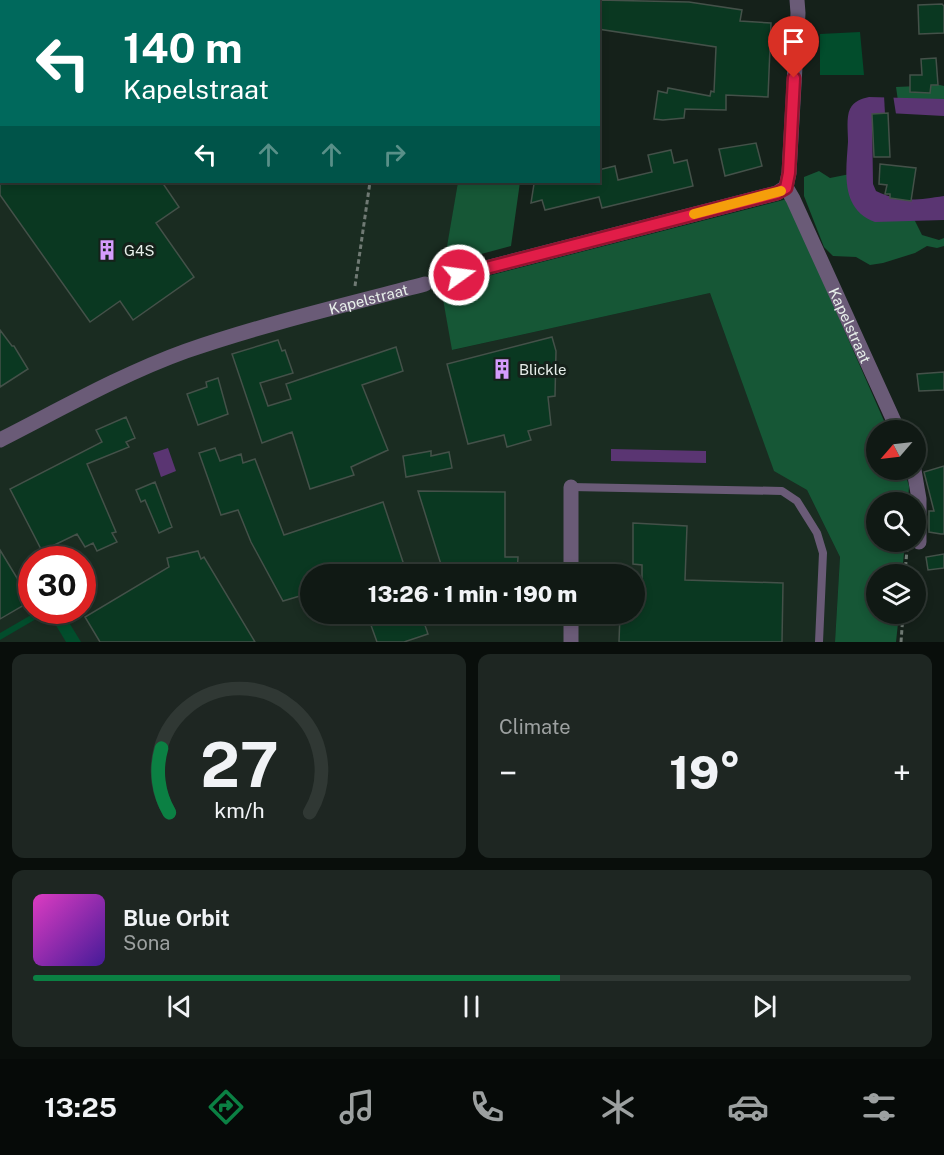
<!DOCTYPE html>
<meta charset="utf-8">
<style>
:root{--surface:#101914;--page:#1e2622;--text:#f1f3f6;--muted:#9ca0a0;--line:#303834;--accent:#0b8043}
body{margin:0;font-family:"Public Sans",sans-serif;background:var(--page);color:var(--text);height:100vh;display:flex;flex-direction:column;font-size:22px;white-space:nowrap}
*{box-sizing:border-box;margin:0}
p{font-size:20px;color:var(--muted)}
.icon{flex:none;width:33px;height:33px;fill:none;stroke:currentColor;stroke-width:2;stroke-linecap:round;stroke-linejoin:round}
.map{position:relative;height:642px;overflow:hidden}
.drawer{display:flex;flex-direction:column;gap:12px;padding:12px;background:#090e0b;flex:1}
.drawer>*{flex:none}
.banner{position:absolute;left:0px;top:0px;width:600px;height:183px;box-shadow:0 3px 9px #0003,0 0 0 2px var(--line);background:#00695c;color:#fff;overflow:hidden}
.needle{width:39px;rotate:242deg}
.controls{position:absolute;left:866px;top:420px;display:grid;gap:12px}
.controls a{display:grid;place-items:center;width:60px;height:60px;border-radius:50%;background:var(--surface);box-shadow:0 3px 9px #0003,0 0 0 2px var(--line);font-size:30px}
.speed{position:absolute;left:18px;top:546px;display:flex;gap:12px;font-size:30px;font-weight:700;text-align:center}
.speed>*{display:grid;place-content:center;width:78px;height:78px;border-radius:50%;background:var(--surface);box-shadow:0 3px 9px #0003,0 0 0 2px var(--line);line-height:1}
.speed .limit{border:9px solid #d22;background:#fff;color:#111}
.pin{position:absolute;display:grid;place-items:center;width:51px;height:51px;color:#fff;margin:-62px -26px;border-radius:50% 50% 50% 0;rotate:-45deg;box-shadow:0 0 6px #0007}
.pin .icon{rotate:45deg}
.me{position:absolute;width:66px;margin:-33px;rotate:76deg;stroke-linejoin:round;filter:drop-shadow(0 0 4px #0008)}
.turn{display:flex;align-items:center;gap:21px;height:126px;padding:0 24px;font-size:27px}
.turn .icon{width:78px;height:78px;stroke-width:2.5}
.turn b{display:block;font-size:42px;line-height:51px}
.lanes{display:flex;align-items:center;height:57px;padding:0 24px;background:#0003;justify-content:center;gap:30px;direction:ltr}
.lanes .off{opacity:.35}
.big{font-size:45px;font-weight:800;line-height:1.1}
.drawer .tile{flex:1;display:flex;flex-direction:column;justify-content:center;gap:9px;min-width:0;padding:0 21px;border-radius:12px;background:var(--page)}
.drawer .dial{align-items:center;gap:0}
.dial svg{height:156px;overflow:visible;fill:none;stroke:var(--line);stroke-width:7;stroke-linecap:round;text-anchor:middle}
.dial text{fill:var(--text);stroke:none}
.song{display:flex;align-items:center;gap:18px}
.cover{width:72px;height:72px;border-radius:9px;background:linear-gradient(135deg,hsl(310 70% 55%),hsl(260 70% 35%))}
.played{height:6px;border-radius:3px;background:linear-gradient(90deg,var(--accent) 60%,var(--line) 60%)}
.keys{display:flex;justify-content:space-around;direction:ltr}
.heat{display:flex;justify-content:space-between;align-items:center;font-size:33px;direction:ltr}
.drawer .tiles{flex:1;display:grid;gap:12px;grid-template-columns:1fr 1fr}
.tile:last-child{grid-column:span 2}
.trip{position:absolute;left:300px;top:564px;width:345px;height:60px;border-radius:30px;background:var(--surface);box-shadow:0 3px 9px #0003,0 0 0 2px var(--line);font-weight:800;line-height:60px;text-align:center}
.menu{display:flex;height:96px;justify-content:space-around;align-items:center;background:#060a08;color:var(--muted)}
.menu .icon{width:42px;height:42px}
.menu .current{color:var(--accent)}
.menu b{font-size:27px;color:var(--text)}
.map>svg:first-child{display:block}
</style>
<div class="map">
<svg width="944" height="642" viewBox="0 0 944 642">
<rect width="100%" height="100%" fill="#15211a"/>
<path fill="#1a2c21" fill-rule="evenodd" d="M0,0H427L2,2V182H458L441,288L453,350L710,293L774,470L807,490L840,557L835,642H0ZM32,560H82V610H32ZM310,574H634V614H310Z"/>
<path fill="#024d2c" d="M860,32L864,75H820V34Z
M38,611H62L81,642H66L48,612L0,640V633Z"/>
<path fill="#165736" d="M940,85L944,86V109L898,101L896,87Z
M819,171L830,178L855,173L866,193L914,219L922,235L939,240L944,238V246L937,248L927,246L915,253L883,263L870,265L856,257L833,256L824,247L804,196V177Z
M458,182H520L511,246L444,264Z
M787,199L888,430H876V470H904L909,486L908,502H876V542H905L902,574H876V614H899L896,642H835L840,557L807,490L774,471L710,293L452,350L441,288Z"/>
<path fill="#5a3572" d="M869,97L944,99V116L888,113L872,115L873,184L876,191C901,203 917,200 944,196V220L875,222C840,209 846,172 848,142C848,132 846,117 850,109C854,101 861,99 869,97Z
M168,448L176,471L161,477L153,453Z
M611,449L706,451V463L611,461Z"/>
<path fill="#15211a" d="M884,95H893L896,114H885Z"/>
<path fill="#0a3821" stroke="#445149" stroke-width="1.5" d="M598,0L689,2L742,10L740,21L771,23L768,97L726,95V110L685,109L684,118L663,120L654,119L658,91L667,93L668,88L710,96L711,91L714,92L716,47L598,29Z
M942,4L944,6V33L919,34L918,5Z
M936,58L938,85H931L930,93L910,92V75H922L921,59Z
M888,113L890,157H874L872,114Z
M756,143L762,166L725,176L719,149Z
M671,150L674,163L687,160L693,186L602,208L599,197L545,210L542,200L531,203L534,184L544,182H598V170L615,166L618,180L652,172L648,155Z
M880,164L916,168L911,201L890,198V194H885L887,185L879,184Z
M0,182H162L179,207L156,223L194,277L133,320L120,301L90,322L0,195Z
M0,330L12,346H14L28,369L0,387Z
M552,337L556,351L555,396L548,397L551,425L528,431L531,440L507,447L504,435L468,444L447,364Z
M278,340L282,351L285,350L293,373L260,383L268,406L291,399L286,384L396,347L403,371L362,385L388,450L351,467L354,475L310,489L292,432L262,443L232,354Z
M944,372V390L919,391L917,374Z
M218,378L228,414L198,425L187,394L207,387L206,382Z
M126,417L135,438L126,442L129,447L87,464L116,532L112,533L117,542L97,551L93,543L85,547L77,534L42,551L10,489L102,442L96,430Z
M215,448L220,461L241,454L243,463L255,459L284,535L383,502L407,574H310V593L283,601L251,542L238,510L221,515L199,453Z
M431,451V456L449,452L452,468L406,477L403,456Z
M944,466V534H941L929,532V511H934L924,472Z
M155,482L172,527L159,533L145,500L141,502L136,490Z
M418,491L505,492V557H518L517,574H444Z
M633,523L687,526L685,580L783,583L782,642H619L620,614H634V588H642V565L633,564Z
M0,550L31,601L0,619Z
M198,551L201,559L204,557L255,642H100L85,617L169,567L167,558Z
M944,554V568L928,570L926,557Z
M367,614H421L428,634L404,642H377Z"/>
<g fill="none" stroke-linecap="round" stroke-linejoin="round">
<path stroke="#707a74" stroke-width="3" stroke-dasharray="4.5 3" stroke-linecap="butt" d="M396,2L397,0
M355,286L370,182
M905,574L907,549
M901,642L903,614"/>
<path stroke="#6a5b77" stroke-width="8" d="M571,487L782,491L797,501L817,533L823,553L819,642"/>
<g stroke="#6a5b77" stroke-width="15">
<path id="s1" d="M797,0L798,13L789,173L786,187L793,199L898,430"/>
<path d="M68,2L70,0"/>
<path d="M0,54L2,53"/>
<path d="M459,275L777,193L786,187"/>
<path id="s2" d="M0,440C61,409 122,374 186,351C264,324 345,305 425,284"/>
<path d="M914,470L919,499V542"/>
<path d="M571,574V487"/>
<path d="M571,642V614"/>
</g>
</g>
<g fill="none" stroke-linecap="round" stroke-linejoin="round">
<g stroke="#92132f" stroke-width="15">
<path id="route" d="M459,275L777,193L786,188L789,173L794,78"/>
</g>
<use href="#route" stroke="#e11d48" stroke-width="10"/>
<path stroke="#f59e0b" stroke-width="10" d="M694,214L781,191"/>
</g>
<defs>
<g id="building-bare" transform="scale(1.62)"><path d="M-4-6H4V6H1V3H-1V6H-4ZM-2.5-4.3h1.7v1.8h-1.7ZM.8-4.3h1.7v1.8H.8ZM-2.5-1h1.7V.8h-1.7ZM.8-1h1.7V.8H.8Z" fill="#d49cfc" stroke="#15211a" stroke-width="2.5" paint-order="stroke"/></g>
</defs>
<g fill-rule="evenodd">
<use href="#building-bare" x="107" y="250"/>
<use href="#building-bare" x="502" y="369"/>
</g>
<g text-anchor="middle" dominant-baseline="central" stroke-width="6" stroke-linejoin="round" paint-order="stroke">
<g font-size="15" fill="#e7efea" stroke="#15211a" text-anchor="start">
<text x="124" y="250">G4S</text>
<text x="519" y="369">Blickle</text>
</g>
<g font-size="15" fill="#e7efea" stroke="#15211a">
<text stroke="none"><textPath href="#s2" startOffset="396">Kapelstraat</textPath></text>
<text stroke="none"><textPath href="#s1" startOffset="340">Kapelstraat</textPath></text>
</g>
</g>
</svg>
<div class="controls">
<a><svg class="needle" viewBox="-14 -14 28 28"><path d="M0-13l5 13h-10z" fill="#e53935"/><path d="M0 13l5-13h-10z" fill="#9ca0a0"/></svg></a>
<a><svg class="icon" aria-label="search" viewBox="0 0 24 24"><circle cx="10" cy="10" r="6"/><path d="M15 15l6 6"/></svg></a>
<a><svg class="icon" aria-label="layers" viewBox="0 0 24 24"><path d="M12 4l9 5-9 5-9-5zM3 14l9 5 9-5"/></svg></a>
</div>
<div class="speed"><div class="limit">30</div></div>
<div class="pin" style="left:794px;top:78px;background:#d93025"><svg class="icon" aria-label="arrive" viewBox="0 0 24 24"><path d="M6 21V4h12l-3 4 3 4H6"/></svg></div>
<svg class="me" style="left:459px;top:275px" viewBox="-20 -20 40 40"><circle r="17" fill="#e11d48" stroke="#fff" stroke-width="3"/><path d="M0-11L8 9 0 5-8 9z" fill="#fff"/></svg>
<div class="trip">13:26 · 1 min · 190 m</div>
<div class="banner">
<div class="turn"><svg class="icon" aria-label="left" viewBox="0 0 24 24"><path d="M17 20v-9H6M10 6l-5 5 5 5"/></svg><div><b>140 m</b>Kapelstraat</div></div>
<div class="lanes"><svg class="icon" aria-label="left" viewBox="0 0 24 24"><path d="M17 20v-9H6M10 6l-5 5 5 5"/></svg><svg class="icon off" aria-label="ahead" viewBox="0 0 24 24"><path d="M12 20V5M6 11l6-6 6 6"/></svg><svg class="icon off" aria-label="ahead" viewBox="0 0 24 24"><path d="M12 20V5M6 11l6-6 6 6"/></svg><svg class="icon off" aria-label="right" viewBox="0 0 24 24"><path d="M7 20v-9h11M14 6l5 5-5 5"/></svg></div>
</div>
</div>
<section class="drawer">
<div class="tiles">
<div class="tile dial"><svg viewBox="0 0 100 80">
<path d="M14 69A42 42 0 1 1 86 69"/>
<path d="M14 69A42 42 0 0 1 10 36" stroke="#0b8043"/>
<text x="50" y="56" font-size="32" font-weight="700">27</text>
<text x="50" y="72" font-size="11">km/h</text>
</svg></div>
<div class="tile"><p>Climate</p>
<div class="heat"><a>−</a><b class="big">19°</b><a>+</a></div>
</div>
<div class="tile">
<div class="song"><i class="cover"></i><div><b>Blue Orbit</b><p>Sona</p></div></div>
<div class="played"></div>
<div class="keys"><svg class="icon" aria-label="previous" viewBox="0 0 24 24"><path d="M18 5L8 12l10 7zM5 5v14"/></svg><svg class="icon" aria-label="pause" viewBox="0 0 24 24"><path d="M8 5v14M16 5v14"/></svg><svg class="icon" aria-label="next" viewBox="0 0 24 24"><path d="M6 5l10 7-10 7zM19 5v14"/></svg></div>
</div>
</div>
</section>
<nav class="menu">
<b>13:25</b>
<svg class="icon current" aria-label="directions" viewBox="0 0 24 24"><path d="M12 3l9 9-9 9-9-9zM9 14v-3h6M13 9l2 2-2 2"/></svg>
<svg class="icon" aria-label="music" viewBox="0 0 24 24"><path d="M9 18V5l10-2v13"/><circle cx="6" cy="18" r="3"/><circle cx="16" cy="16" r="3"/></svg>
<svg class="icon" aria-label="phone" viewBox="0 0 24 24"><path d="M5 4h4l2 5-3 2q2 4 5 5l2-3 5 2v4C11 20 4 13 5 4z"/></svg>
<svg class="icon" aria-label="climate" viewBox="0 0 24 24"><path d="M12 3v18M4 7l16 10M4 17L20 7"/></svg>
<svg class="icon" aria-label="car" viewBox="0 0 24 24"><path d="M5 17H2v-5l4-1 3-4h7l3 4 3 1v5h-3M9 17h6M6 11h13"/><circle cx="7" cy="17" r="2"/><circle cx="17" cy="17" r="2"/></svg>
<svg class="icon" aria-label="filters" viewBox="0 0 24 24"><path d="M4 7h16M4 17h16"/><circle cx="9" cy="7" r="2"/><circle cx="15" cy="17" r="2"/></svg>
</nav>
